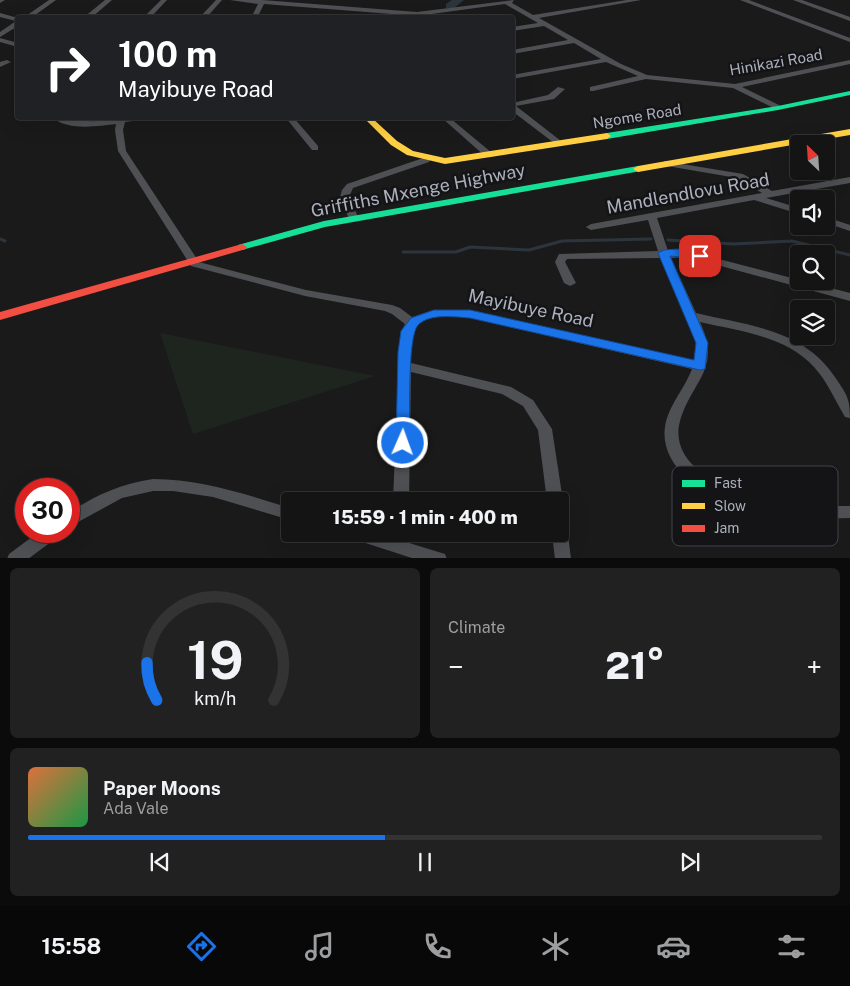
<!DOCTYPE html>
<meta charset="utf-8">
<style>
:root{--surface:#141414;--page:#212122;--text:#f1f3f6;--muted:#9d9ea0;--line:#333334;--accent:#1a73e8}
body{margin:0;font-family:"Public Sans",sans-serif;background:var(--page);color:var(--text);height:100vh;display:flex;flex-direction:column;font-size:19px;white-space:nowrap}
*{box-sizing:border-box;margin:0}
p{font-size:16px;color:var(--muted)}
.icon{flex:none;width:28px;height:28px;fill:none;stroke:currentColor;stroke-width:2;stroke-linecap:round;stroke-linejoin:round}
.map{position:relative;height:558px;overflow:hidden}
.sheet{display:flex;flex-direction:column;gap:10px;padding:10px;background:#0b0b0b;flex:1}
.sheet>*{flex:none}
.banner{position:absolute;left:15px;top:15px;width:500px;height:105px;border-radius:5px;box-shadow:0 5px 20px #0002,0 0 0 1px var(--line);background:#202124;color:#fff;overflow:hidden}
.needle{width:32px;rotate:335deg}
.fabs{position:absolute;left:790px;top:135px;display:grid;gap:10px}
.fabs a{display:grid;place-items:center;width:45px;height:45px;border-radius:5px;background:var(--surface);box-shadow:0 5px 20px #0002,0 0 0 1px var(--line);font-size:25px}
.speed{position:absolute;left:15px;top:478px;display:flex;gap:10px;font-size:25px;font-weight:700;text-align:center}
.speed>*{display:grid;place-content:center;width:65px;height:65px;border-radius:50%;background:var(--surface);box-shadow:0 5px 20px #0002,0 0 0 1px var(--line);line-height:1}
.speed .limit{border:8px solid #d22;background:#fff;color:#111}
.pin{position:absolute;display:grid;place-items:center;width:42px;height:42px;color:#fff;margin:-21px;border-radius:10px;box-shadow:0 2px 8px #0006}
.me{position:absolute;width:55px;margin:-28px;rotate:2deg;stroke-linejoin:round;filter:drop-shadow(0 0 4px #0008)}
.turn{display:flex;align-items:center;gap:18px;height:105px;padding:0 20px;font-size:22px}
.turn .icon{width:65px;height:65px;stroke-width:2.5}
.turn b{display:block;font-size:35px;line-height:42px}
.big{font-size:38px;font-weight:800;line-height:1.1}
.sheet .tile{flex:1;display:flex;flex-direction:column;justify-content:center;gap:8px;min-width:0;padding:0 18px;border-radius:8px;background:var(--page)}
.sheet .dial{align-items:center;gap:0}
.dial svg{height:130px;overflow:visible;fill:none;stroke:var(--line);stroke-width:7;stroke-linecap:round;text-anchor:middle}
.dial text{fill:var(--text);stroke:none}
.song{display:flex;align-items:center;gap:15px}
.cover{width:60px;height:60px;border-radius:8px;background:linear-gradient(135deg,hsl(20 70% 55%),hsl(140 70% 35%))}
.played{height:5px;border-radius:2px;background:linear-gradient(90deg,var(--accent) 45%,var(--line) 45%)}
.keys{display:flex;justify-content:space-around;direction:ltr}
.heat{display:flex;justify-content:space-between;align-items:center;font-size:28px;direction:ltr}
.sheet .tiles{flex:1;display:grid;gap:10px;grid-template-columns:1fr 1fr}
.tile:last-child{grid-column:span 2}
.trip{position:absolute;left:281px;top:492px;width:288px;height:50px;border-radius:5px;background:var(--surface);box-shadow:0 5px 20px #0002,0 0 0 1px var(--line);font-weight:800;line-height:50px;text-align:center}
.tab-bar{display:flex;height:80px;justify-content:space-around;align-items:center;background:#080808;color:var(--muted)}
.tab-bar .icon{width:35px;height:35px}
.tab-bar .on{color:var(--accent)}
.tab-bar b{font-size:22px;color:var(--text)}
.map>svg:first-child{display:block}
</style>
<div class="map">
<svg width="850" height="559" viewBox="0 0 850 559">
<rect width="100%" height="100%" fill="#1a1a1b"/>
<path fill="#1e251f" d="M160,333L375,376L193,434Z"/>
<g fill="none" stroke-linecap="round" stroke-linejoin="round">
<path stroke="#2c353e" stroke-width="3" d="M0,239L5,241
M668,240L733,244L792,241L850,255
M403,252H456L470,247L529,250L562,241L651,239"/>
<path fill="#2c353e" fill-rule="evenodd" d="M452,0H464L454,8H446V4Z"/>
<path fill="#4e5054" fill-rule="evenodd" d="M0,0H5L0,3Z
M49,0H56L31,18H23Z
M105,0H112L91,18H83Z
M161,0H167L150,18H143Z
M216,0H222L206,18H199Z
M230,0H262L417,12L514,0L512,3L533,15L627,0H641L539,18L621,64L647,75L735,84L850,60V64L742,87L781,106L782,108L778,110L733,88L646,79L593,91H590V87L638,76L606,62L512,79V75L601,59L574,43L512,54V50L568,40L544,26L512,31V27L538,23L505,4L417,16L264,4L257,18H251L258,4Z
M740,0H749L850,38V42Z
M793,0H802L850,17V21Z
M0,13L18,18V26L0,37V32L16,21L0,17Z
M0,38L18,43V47L0,42Z
M7,60L11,62L0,67V62Z
M558,87L565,89L554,99L516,106L561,141L562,143L558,146L512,111V103L548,95Z
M53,118C63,117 73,121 84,121C104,122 122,118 142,118L141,120L125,122L123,130L126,151L199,262L306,290L392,305L400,308L412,317L434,310H470L695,361L696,344L694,335L660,258L567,259L565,262L576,283L570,286L564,283L555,262L559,254L658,251L648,220L591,230L586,227L591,224L762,193L737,178L667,166L664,165V161L743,174L772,191L850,177V183L766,198L799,208V214L754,200L657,218L668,251H688L850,293V301L688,257L671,258L696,313C750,326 805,329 837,380C847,395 850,399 850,418L845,417C835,400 827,381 814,367C786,336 739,331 700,322C722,370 692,380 680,421C675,439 682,456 696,468C747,512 787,506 850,506V518C785,519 738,523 686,477C672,465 662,446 665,427C668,406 685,388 692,369L470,318C453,316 420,311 413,332C410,341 411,353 411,363L511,387L533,400L552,429L563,501L560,506V501H547L538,430L523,406L502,394L411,372L409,501H393L399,352L401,332L405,324L392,314L385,311L305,296L191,266L118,151L115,130L116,124C98,126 69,131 53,118Z
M286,118H294L318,146V150H312Z
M442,118H450L492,153V157H486Z
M426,157L430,160L429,162L353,188L349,197L358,217L357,219H349L340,197L342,190L347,184Z
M826,217L850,225V231L826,223Z
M153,479C201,479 244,494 290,508V520L213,497L173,491H153L122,498L69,527V513C95,495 121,484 153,479Z
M560,527L566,529L568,534L571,559H555L552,534H560Z
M40,531H61L59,536L28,559H7L9,554Z
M351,534H380L445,554L447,559H415L353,539Z"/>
<path fill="#16e098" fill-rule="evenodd" d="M850,91V95L778,110L607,139L603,136L607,133L778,106Z
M638,166L641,167V171L325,227L242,250L237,247L238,245L324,221Z"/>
<path fill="#ffcf43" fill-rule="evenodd" d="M364,118H372L397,141L413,151L445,158L607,133L611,136L607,139L445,164L407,155L391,145Z
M850,129V135L638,172L633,169L638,166Z"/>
<path fill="#f24e42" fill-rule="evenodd" d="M242,244L247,247L246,249L0,320V312Z"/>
</g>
<path fill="#1a73e8" stroke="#114b97" d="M678,249L703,254L705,256L700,259L670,256L708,343L705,369L700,370L470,318C455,317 430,313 418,325C407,337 410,422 410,443L408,447H398L396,443L398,352L401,331L411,318L434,310H470L694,360L696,343L658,253L664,250Z"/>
<g text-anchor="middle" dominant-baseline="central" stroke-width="5" stroke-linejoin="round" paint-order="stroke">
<g font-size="15" fill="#abb0bc" stroke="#141417">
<text transform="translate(776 62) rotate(-10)">Hinikazi Road</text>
<text transform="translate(637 116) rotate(-9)">Ngome Road</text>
</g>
<g font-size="18" fill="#abb0bc" stroke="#141417">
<text transform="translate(418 190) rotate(-11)">Griffiths Mxenge Highway</text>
<text transform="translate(688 193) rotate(-10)">Mandlendlovu Road</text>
<text transform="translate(531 308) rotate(12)">Mayibuye Road</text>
</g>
</g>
<rect x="672" y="466" width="166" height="80" rx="8" fill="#141417" stroke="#414349" stroke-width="1"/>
<rect x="682" y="480" width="23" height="7" fill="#16e098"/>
<rect x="682" y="503" width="23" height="6" fill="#ffcf43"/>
<rect x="682" y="525" width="23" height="7" fill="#f24e42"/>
<g font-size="14" fill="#abb0bc">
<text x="714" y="488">Fast</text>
<text x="714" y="511">Slow</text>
<text x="714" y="533">Jam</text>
</g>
</svg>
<div class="fabs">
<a><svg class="needle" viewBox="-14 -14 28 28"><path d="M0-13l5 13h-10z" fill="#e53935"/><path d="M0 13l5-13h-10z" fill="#9d9ea0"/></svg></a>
<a><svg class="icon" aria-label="sound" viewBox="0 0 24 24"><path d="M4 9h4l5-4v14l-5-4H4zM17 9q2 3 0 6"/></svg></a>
<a><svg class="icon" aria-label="search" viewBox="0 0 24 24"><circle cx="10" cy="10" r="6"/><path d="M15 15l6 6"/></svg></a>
<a><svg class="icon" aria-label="layers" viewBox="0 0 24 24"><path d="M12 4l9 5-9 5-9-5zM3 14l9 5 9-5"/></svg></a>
</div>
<div class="speed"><div class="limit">30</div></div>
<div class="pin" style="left:700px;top:256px;background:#d93025"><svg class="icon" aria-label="arrive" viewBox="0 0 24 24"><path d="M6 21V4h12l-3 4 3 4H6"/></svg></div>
<svg class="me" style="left:403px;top:443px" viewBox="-20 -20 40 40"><circle r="17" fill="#1a73e8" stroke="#fff" stroke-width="3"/><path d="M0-11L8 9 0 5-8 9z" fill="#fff"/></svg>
<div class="trip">15:59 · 1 min · 400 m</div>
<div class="banner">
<div class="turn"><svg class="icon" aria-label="right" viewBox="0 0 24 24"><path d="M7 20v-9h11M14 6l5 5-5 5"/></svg><div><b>100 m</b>Mayibuye Road</div></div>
</div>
</div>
<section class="sheet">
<div class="tiles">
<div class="tile dial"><svg viewBox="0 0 100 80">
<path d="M14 69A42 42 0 1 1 86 69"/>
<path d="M14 69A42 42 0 0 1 8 46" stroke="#1a73e8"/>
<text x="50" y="56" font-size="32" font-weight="700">19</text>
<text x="50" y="72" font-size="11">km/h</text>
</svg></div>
<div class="tile"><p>Climate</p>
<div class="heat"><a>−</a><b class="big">21°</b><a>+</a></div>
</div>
<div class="tile">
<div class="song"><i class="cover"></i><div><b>Paper Moons</b><p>Ada Vale</p></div></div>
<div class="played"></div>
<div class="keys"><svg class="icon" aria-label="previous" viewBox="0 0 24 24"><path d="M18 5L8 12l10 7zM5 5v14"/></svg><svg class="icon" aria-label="pause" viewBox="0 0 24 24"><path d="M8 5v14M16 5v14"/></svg><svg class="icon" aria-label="next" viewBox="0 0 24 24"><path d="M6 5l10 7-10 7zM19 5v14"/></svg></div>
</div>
</div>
</section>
<nav class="tab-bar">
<b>15:58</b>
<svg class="icon on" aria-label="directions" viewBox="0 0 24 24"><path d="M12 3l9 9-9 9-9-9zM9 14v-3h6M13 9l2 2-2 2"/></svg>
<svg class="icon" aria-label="music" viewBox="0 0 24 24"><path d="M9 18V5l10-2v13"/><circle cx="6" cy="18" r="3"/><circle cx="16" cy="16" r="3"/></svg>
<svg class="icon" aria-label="phone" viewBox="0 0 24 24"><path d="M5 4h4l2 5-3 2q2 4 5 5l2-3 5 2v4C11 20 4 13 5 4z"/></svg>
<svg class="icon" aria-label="climate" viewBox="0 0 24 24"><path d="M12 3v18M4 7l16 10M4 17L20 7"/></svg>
<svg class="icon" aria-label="car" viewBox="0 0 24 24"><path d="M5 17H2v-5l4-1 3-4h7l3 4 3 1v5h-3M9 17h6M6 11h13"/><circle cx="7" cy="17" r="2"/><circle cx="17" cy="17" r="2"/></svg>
<svg class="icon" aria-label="filters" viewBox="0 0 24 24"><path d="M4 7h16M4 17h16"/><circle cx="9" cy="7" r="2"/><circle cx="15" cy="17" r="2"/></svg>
</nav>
